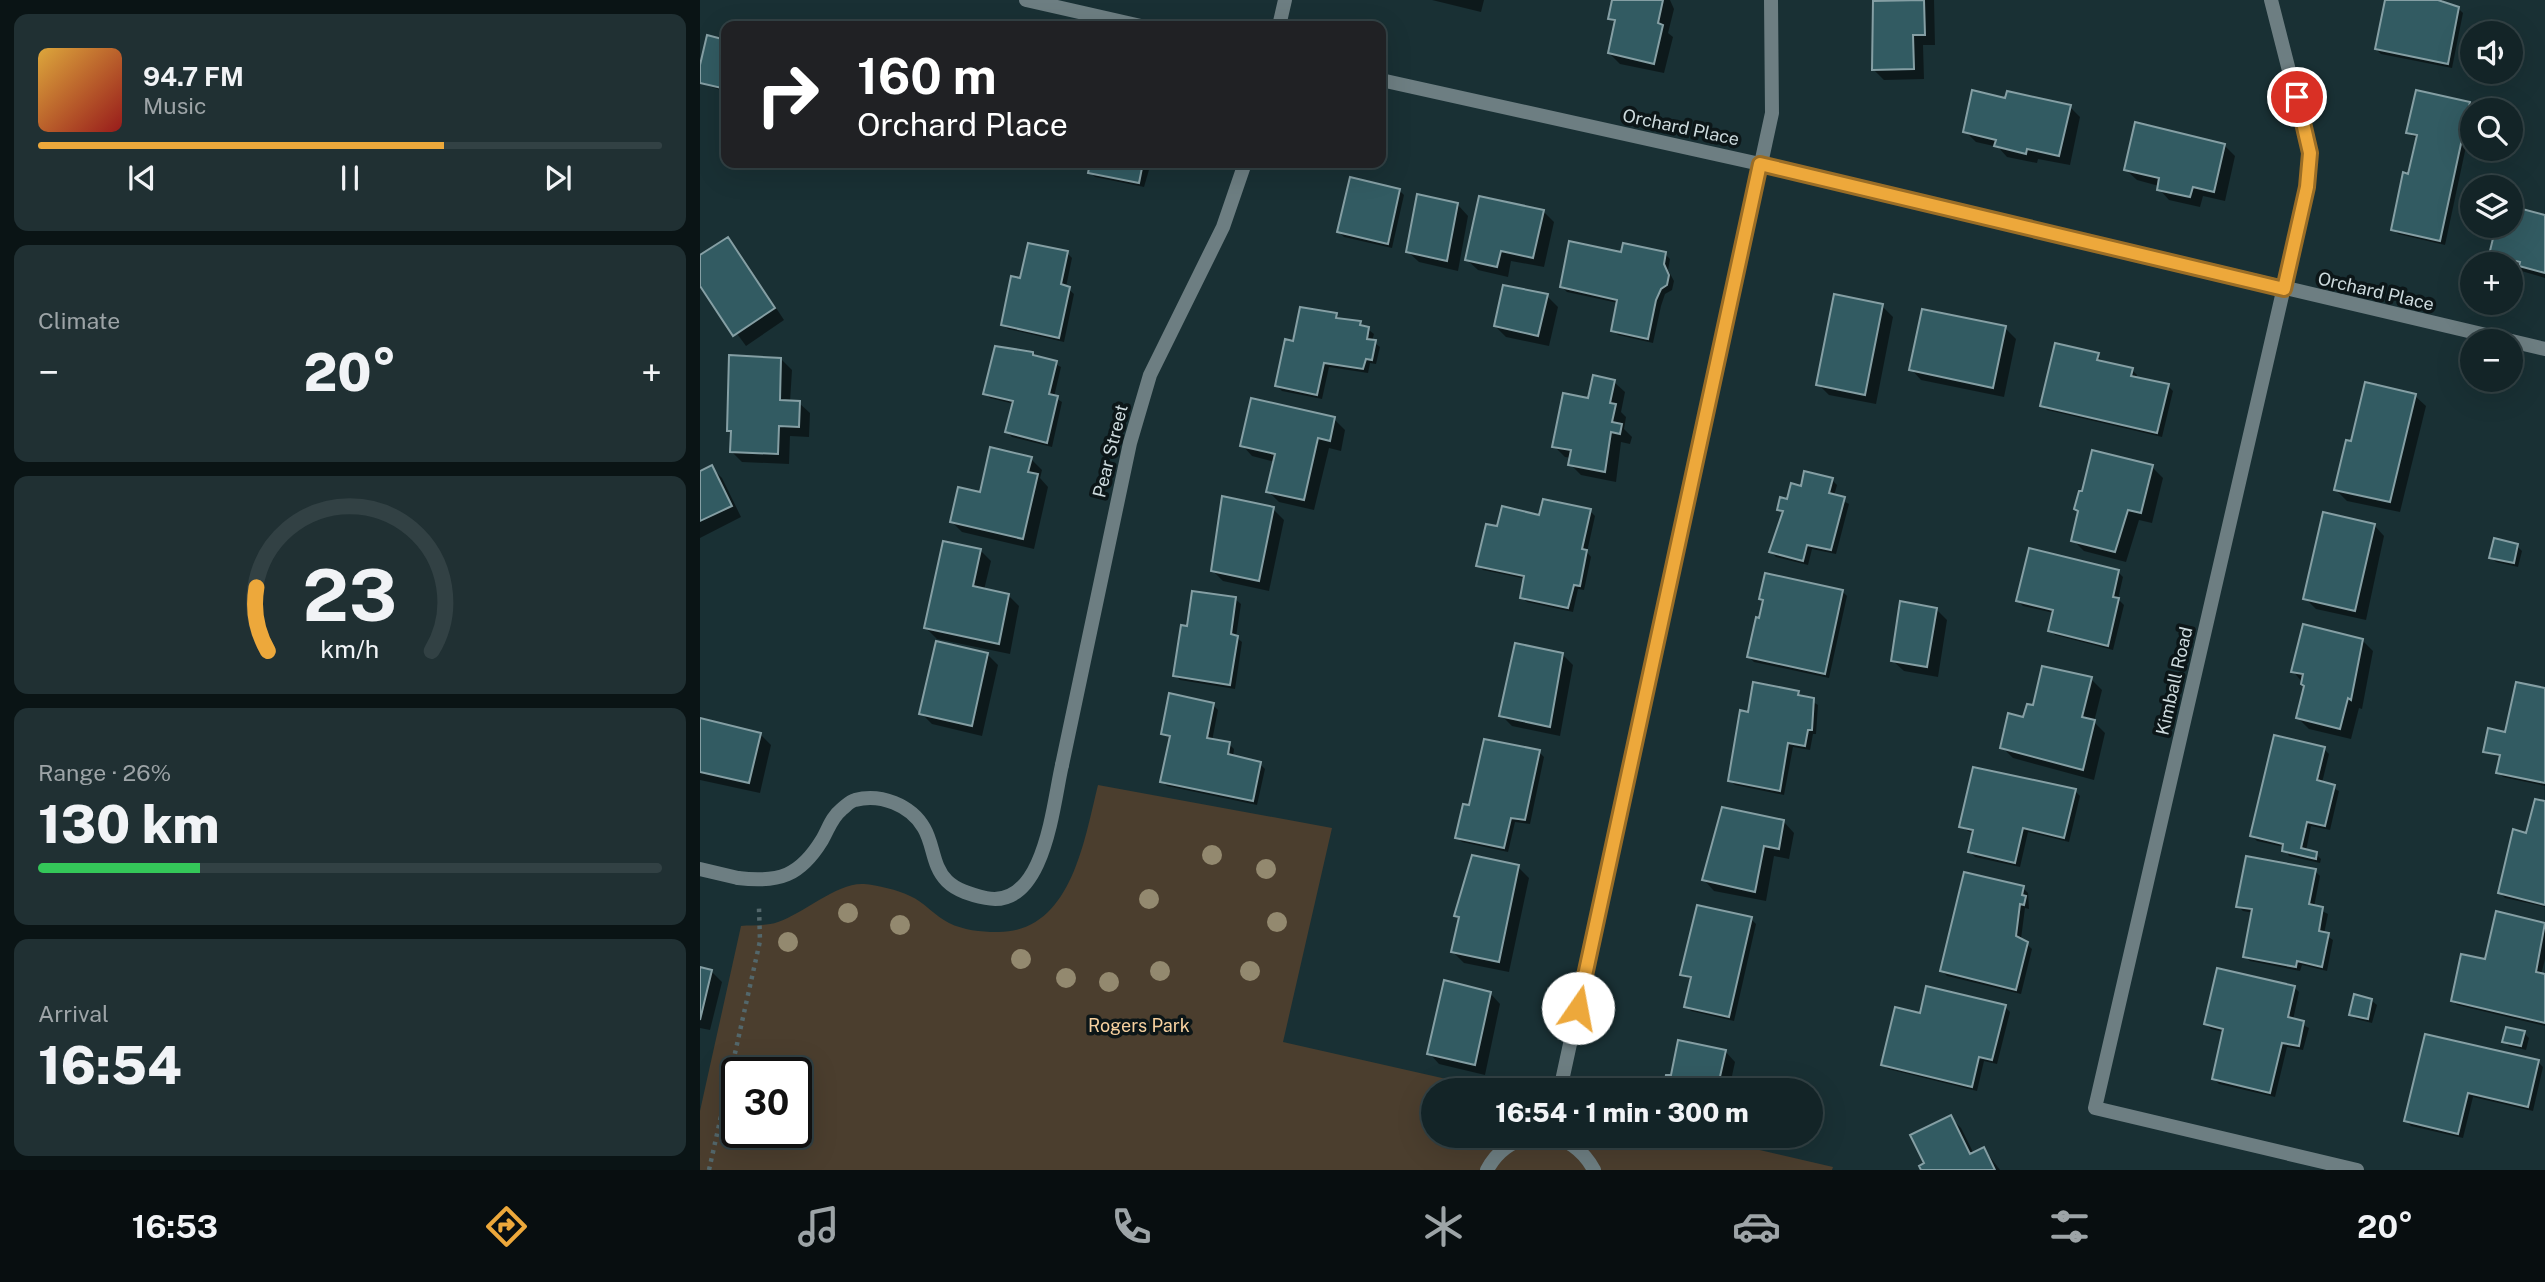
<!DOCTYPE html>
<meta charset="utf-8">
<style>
:root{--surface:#132427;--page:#203033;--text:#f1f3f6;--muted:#9da4a7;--line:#324144;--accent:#eda83b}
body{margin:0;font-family:"Public Sans",sans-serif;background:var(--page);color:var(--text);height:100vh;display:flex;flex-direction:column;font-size:26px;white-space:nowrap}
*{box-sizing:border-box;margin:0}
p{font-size:23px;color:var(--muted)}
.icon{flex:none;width:38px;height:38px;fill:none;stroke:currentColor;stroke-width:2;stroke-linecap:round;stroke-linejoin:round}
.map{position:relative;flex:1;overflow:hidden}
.panel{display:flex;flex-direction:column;gap:14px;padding:14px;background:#0a1415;width:700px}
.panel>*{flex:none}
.banner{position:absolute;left:21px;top:21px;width:665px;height:147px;border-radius:14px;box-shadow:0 7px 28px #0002,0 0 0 2px var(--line);background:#202124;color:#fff;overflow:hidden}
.buttons{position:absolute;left:1760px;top:21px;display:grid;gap:14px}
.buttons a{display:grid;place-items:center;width:63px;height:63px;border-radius:50%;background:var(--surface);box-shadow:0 7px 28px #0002,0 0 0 2px var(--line);font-size:35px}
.speed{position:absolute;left:21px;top:1057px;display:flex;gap:14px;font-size:35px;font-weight:700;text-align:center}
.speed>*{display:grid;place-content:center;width:91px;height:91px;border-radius:50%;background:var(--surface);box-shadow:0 7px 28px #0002,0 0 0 2px var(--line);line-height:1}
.speed .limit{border:4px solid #111;border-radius:10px;background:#fff;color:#111}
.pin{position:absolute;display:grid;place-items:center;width:60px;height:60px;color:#fff;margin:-30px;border:4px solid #fff;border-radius:50%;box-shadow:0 2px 7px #0007}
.me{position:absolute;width:77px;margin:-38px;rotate:12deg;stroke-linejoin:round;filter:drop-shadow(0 0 5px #0008)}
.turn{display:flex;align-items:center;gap:24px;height:147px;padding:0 21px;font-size:32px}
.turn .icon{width:91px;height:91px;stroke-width:2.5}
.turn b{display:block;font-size:49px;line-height:60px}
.big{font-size:52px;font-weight:800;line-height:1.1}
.panel .tile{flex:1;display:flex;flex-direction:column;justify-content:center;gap:10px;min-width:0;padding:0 24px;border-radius:14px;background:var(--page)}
.panel .dial{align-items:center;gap:0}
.dial svg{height:182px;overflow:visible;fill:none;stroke:var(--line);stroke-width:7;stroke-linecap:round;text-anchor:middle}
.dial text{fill:var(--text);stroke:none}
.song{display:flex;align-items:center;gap:21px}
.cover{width:84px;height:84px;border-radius:10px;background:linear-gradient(135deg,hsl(40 70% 55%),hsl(0 70% 35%))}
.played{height:7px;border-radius:4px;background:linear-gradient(90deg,var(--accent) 65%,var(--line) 65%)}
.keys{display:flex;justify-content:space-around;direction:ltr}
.heat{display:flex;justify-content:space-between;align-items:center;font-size:38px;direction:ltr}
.charge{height:10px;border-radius:5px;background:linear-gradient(90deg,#34c759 26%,var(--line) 0)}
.trip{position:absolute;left:721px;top:1078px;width:402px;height:70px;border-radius:35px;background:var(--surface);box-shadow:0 7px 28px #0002,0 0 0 2px var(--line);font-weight:800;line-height:70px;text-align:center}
.tabs{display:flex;height:112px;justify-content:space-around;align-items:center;background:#080e10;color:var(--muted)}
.tabs .icon{width:49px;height:49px}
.tabs .selected{color:var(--accent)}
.tabs b{font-size:32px;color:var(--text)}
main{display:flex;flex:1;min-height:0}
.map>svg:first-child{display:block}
</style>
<main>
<section class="panel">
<div class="tile">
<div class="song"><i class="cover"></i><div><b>94.7 FM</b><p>Music</p></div></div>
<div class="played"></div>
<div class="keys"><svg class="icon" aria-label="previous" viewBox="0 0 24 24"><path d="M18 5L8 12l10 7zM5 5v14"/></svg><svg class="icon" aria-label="pause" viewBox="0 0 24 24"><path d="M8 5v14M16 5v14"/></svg><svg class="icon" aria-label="next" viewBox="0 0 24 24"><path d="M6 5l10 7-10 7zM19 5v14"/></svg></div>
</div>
<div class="tile"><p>Climate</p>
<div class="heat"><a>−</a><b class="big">20°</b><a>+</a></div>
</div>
<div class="tile dial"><svg viewBox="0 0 100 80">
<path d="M14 69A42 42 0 1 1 86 69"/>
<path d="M14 69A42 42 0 0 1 9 41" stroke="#eda83b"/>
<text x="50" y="56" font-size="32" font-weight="700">23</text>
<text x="50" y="72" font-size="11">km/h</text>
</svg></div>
<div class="tile"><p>Range · 26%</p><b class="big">130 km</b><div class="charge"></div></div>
<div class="tile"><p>Arrival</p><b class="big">16:54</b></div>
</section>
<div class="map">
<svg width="1845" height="1170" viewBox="0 0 1845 1170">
<rect width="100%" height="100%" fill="#193034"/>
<path fill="#4b3e2e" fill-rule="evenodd" d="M398,785L632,828L583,1042L795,1090H733V1136H1000L1133,1167L1132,1170H0V1111L41,926C52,925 67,926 78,922C104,913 138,882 164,884C177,885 198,890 210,896C224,902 235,916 249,923C263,930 281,932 296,932C371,934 384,841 398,785ZM37,1073H96V1132H37Z"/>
<path fill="#0007" d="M732,0H784L781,12Z
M914,0H970L974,9L968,33L973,37L964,73L920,64L909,53L916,24L910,18Z
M1182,0H1234L1235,45H1223L1224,79L1184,80L1173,69Z
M1686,0H1743L1742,5L1758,8L1763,13L1752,68L1681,54L1676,49Z
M8,37L26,41V92L0,83Z
M1306,100L1370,107L1380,117L1370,165L1338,159L1337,163L1307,157L1298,147L1276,142L1265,131Z
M1769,103L1774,109L1745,245L1698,234L1693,229L1718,139L1708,133Z
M1524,145L1535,156L1525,201L1503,196L1500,207L1469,200L1459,189V186L1437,180L1426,170Z
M392,163H451L444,187L395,177L390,172Z
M699,190L704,195L692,248L644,237L639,232Z
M758,205L768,216L758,271L719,262L708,252Z
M843,211L854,222L844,267L811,261L808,277L778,270L767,260Z
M1845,217V278L1811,268V264H1801L1791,254L1798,226H1811Z
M27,239L38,250L84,320L46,346L0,283V257Z
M367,253L372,258L366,287L374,294L364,342L308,329L303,324L322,280Z
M923,254H965L970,259L968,270L974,281L972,290L965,294L961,306L953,343L918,335L913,330L918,303L867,292L862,287Z
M847,296L858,307L849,346L806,337L795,326Z
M1182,306L1193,317L1176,404L1129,395L1118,384Z
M636,315L642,321L660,323L674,334L672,341L680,347L676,364L670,363L668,373L629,367L622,399L582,391L577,386L595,343Z
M1305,328L1316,339L1304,397L1221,380L1211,369Z
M333,353L361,367L354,397L362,402L352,447L312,437L307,432L314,404L290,398L285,393Z
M1398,354L1402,363L1432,370L1437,375L1436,379L1468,386L1473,391L1462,437L1347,410L1342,405Z
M81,359L92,370L90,402L99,403L110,413L109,437L90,436L89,464L42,462L31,451L32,434L29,430Z
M914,382L925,392L921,412L926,417L924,429L932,437L930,444L921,442L916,482L881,475L870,464L871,458L865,457L854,446L889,400Z
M1715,396L1726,406L1700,512L1647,501L1636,490L1652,443Z
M634,419L645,430L641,451L629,448L614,510L579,502L568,491L575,462L552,456L542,445Z
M331,459L342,470L340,478L348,487L334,549L262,532L251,521L281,494Z
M11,467L22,478L41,517L0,538V473Z
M1452,467L1463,478L1452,523L1439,520L1426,562L1384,551L1373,540Z
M1132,480L1137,485L1134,496L1149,504L1136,554L1112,549L1108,565L1076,557L1071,552L1084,514L1079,509L1102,488Z
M573,509L584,520L569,591L523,581L512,570Z
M890,511L895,516L887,552L891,557L884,590L878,589L873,612L827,602L822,597L826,579L783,570L778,565L840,517Z
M1674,525L1684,536L1666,620L1616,609L1605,598Z
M1817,546L1822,551L1818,567L1796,562L1791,557Z
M280,550L291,561L284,590L309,596L319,606L310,654L237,639L226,628Z
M1418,572L1423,577L1418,599L1424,605L1413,650L1355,635L1350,630L1354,613L1323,606L1318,601Z
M1142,591L1147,596L1129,678L1054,662L1049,657L1065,602L1061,599Z
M535,599L541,604L536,637L542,642L535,689L480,680L475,675L488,628Z
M1236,609L1247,620L1238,677L1204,671L1193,661Z
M1662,640L1673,651L1662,709L1659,708L1651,739L1609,729L1598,718L1606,687L1593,671Z
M287,654L298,665L282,736L232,724L221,713Z
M862,654L873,665L860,736L812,726L801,715Z
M1391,679L1402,690L1394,722L1405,733L1394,780L1313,758L1302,747L1334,707Z
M1845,690V786L1803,777L1798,772L1801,758L1785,751L1806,734Z
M1098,693L1118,705L1116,734H1113L1110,750L1093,747L1084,795L1035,785L1030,780L1049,714Z
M513,705L518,710L512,741L529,744L534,749L533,757L560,764L565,769L557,805L467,786L462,781L471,739L462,733Z
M0,720L60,734L71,745L60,793L0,780Z
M1624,749L1629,754L1622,783L1639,791L1630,830L1611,826L1606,851L1616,854L1621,859L1620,863L1589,856L1584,847L1557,841L1552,836Z
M839,752L844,757L830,824L815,822L808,852L762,842L757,837L771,807Z
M1375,791L1380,796L1369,842L1328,832L1320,867L1275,857L1270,852L1274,834L1261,827Z
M1845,803V907L1805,898L1800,893Z
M1084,822L1094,833L1089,859L1074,856L1066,901L1014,891L1004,880L1011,844Z
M818,867L829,878L809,972L764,963L753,952L760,920L756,916L762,886L767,888Z
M1615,871L1620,876L1614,907L1628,914L1624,934L1633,940L1627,971L1602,965L1600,971L1550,961L1545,956L1554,913L1543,911L1538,906Z
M1323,888L1328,893L1329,909L1325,908L1321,939L1332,949L1321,994L1247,976L1242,971Z
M1797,913L1845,925V959L1841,975L1845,976V1026L1757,1005L1752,1000L1786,961Z
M1051,919L1056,924L1034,1021L991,1011L986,1006L992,980L982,974Z
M0,969L11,971L22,982L10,1030L0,1028Z
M1594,987L1599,992L1593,1020L1609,1028L1603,1050L1587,1047L1575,1097L1519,1084L1514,1079L1524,1032L1511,1029L1506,1024Z
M790,993L800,1004L785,1075L739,1064L729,1053Z
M1671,1000L1677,1005L1672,1023L1656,1019L1651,1014Z
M1305,1007L1310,1012L1297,1064L1284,1061L1277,1091L1188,1069L1183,1064L1221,1015Z
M1824,1033L1829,1038L1826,1050L1809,1046L1804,1041Z
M1726,1036L1838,1062L1843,1067L1833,1111L1773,1097L1763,1138L1711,1126L1706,1121Z
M980,1042L1025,1051L1035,1062L1029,1090H966Z
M1250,1117L1261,1128L1274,1154L1284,1149L1300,1170H1223Z"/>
<path fill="#325b62" stroke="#859fa4" stroke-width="2" d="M912,0H963L958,23L963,25L954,64L908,53L915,20L908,19Z
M1224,0L1225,35H1213L1214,69L1172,70L1173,1Z
M1685,0H1738L1759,7L1748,64L1675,49Z
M7,35L26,40V89L0,83V65Z
M1272,90L1305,98L1307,91L1371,105L1359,156L1327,149L1326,154L1294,146L1296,140L1263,132Z
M1716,90L1770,102L1740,241L1691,230L1703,172L1708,174L1717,135L1706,133Z
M1435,122L1525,144L1514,192L1493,187L1490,197L1457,190L1459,178L1424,170Z
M390,163H443L439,183L388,173Z
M650,177L700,189L688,244L637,232Z
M717,194L758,203L747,261L706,252Z
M779,196L844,210L833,258L801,251L797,267L765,260Z
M1811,206L1845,215V273L1819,266L1820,262L1789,255L1796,226H1811Z
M28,237L75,308L33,336L0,286V255Z
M869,241L921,252L923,243L966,252L964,264L969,275L967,285L961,289L956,300L948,339L911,331L917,300L860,287Z
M328,243L368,251L361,284L370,287L359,338L301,325L311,276L320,278Z
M803,285L848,294L838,336L794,326Z
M1134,294L1183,304L1165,395L1116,385Z
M600,307L637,313L636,318L661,321L660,325L669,327L667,339L676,340L672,360L666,359L663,369L624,363L617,395L575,386L585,339L593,341Z
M1222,309L1306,326L1293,388L1209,370Z
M1355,343L1399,353L1397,360L1433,368L1431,376L1469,384L1457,433L1340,406Z
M295,346L333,352V355L357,361L349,394L358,396L347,443L305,432L313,401L283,394Z
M29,355L81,358L80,400L100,401L99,427L79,426L78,454L30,452L31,431H27Z
M893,375L915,380L910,403L916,404L912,422L922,424L920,434L911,432L905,472L868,465L871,450L852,447L863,393L888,398Z
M1665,382L1716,394L1690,502L1634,490L1646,440L1651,441Z
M551,398L635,417L630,441L618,438L604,500L566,492L575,454L540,446Z
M290,447L332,457L328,472L338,474L323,539L250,522L258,487L280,492Z
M1392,450L1453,465L1441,513L1428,510L1415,552L1371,541L1378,511L1374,509L1379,491H1382Z
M12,465L32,506L0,521V471Z
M1104,471L1133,478L1129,493L1145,497L1131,550L1107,545L1103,561L1069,552L1083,511L1077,510L1080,497L1087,499L1091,483L1101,486Z
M522,496L574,507L559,581L511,571Z
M843,499L891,509L882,549L887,550L880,586L874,585L868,608L820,598L824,576L776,566L786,524L797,526L802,506L839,515Z
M1623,512L1675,524L1655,611L1603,599Z
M1794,538L1818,544L1814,563L1789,558Z
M243,541L281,549L273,586L309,594L299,644L224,628Z
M1329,548L1419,570L1413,597L1419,598L1408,646L1348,631L1353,610L1316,601Z
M1065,573L1143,590L1125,674L1047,657L1056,617L1059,618L1063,600L1059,599Z
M492,591L536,597L531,634L538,636L530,685L473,676L481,625L487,626Z
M1200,601L1237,608L1227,667L1191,661Z
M1603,624L1663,639L1651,700L1648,698L1640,729L1596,718L1604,686L1601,684L1603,674L1591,672Z
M236,641L288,653L272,726L219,714Z
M815,643L863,653L850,727L799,716Z
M1342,666L1392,677L1382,717L1395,720L1383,770L1300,748L1308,713L1323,717L1327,704L1333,705Z
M1053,682L1099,691L1098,695L1114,698L1112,730H1108L1105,746L1088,743L1080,791L1028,781L1040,710L1048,712Z
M1816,682L1845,688V783L1796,773L1800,755L1783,752L1788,728L1805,732Z
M469,693L514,703L507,738L530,742L528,754L561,762L553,801L460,782L470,736L461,734Z
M0,718L61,733L49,783L0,772Z
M1574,735L1625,747L1617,780L1635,785L1625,826L1607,822L1601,848L1617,852L1616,859L1582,851L1583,844L1550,836Z
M784,739L840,750L825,820L811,818L804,848L755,838L763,804L769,805Z
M1273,767L1376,789L1364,838L1323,828L1315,863L1268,852L1273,830L1259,827Z
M1835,799L1845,801V905L1798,893L1813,829L1826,833Z
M1022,807L1084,820L1079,849L1064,846L1055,892L1002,880Z
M772,855L819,865L799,962L751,952L759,917L754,916Z
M1546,856L1616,869L1609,904L1623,907L1619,931L1629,933L1622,967L1597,961L1596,967L1543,957L1552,909L1536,907Z
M1264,872L1324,886L1322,895L1326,896L1324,905L1320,904L1316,936L1328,942L1316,990L1240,971Z
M997,905L1052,917L1029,1017L984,1007L991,977L980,975Z
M1796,911L1845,923L1836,972L1845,974V1023L1751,1001L1761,954L1785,959Z
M0,967L12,970L0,1020Z
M1517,968L1595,986L1588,1017L1604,1021L1599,1046L1582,1043L1570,1093L1512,1079L1523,1029L1504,1024Z
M744,980L791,992L775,1065L727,1054Z
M1226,986L1306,1005L1292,1060L1279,1057L1272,1087L1181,1065L1195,1007L1220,1013Z
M1654,994L1672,999L1668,1019L1649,1015Z
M1806,1027L1825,1031L1821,1046L1802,1042Z
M1725,1034L1839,1060L1828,1107L1768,1093L1758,1134L1704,1121Z
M978,1040L1026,1050L1017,1090H963L966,1075H971Z
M1251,1115L1270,1154L1284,1147L1295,1170H1221L1219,1166L1224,1163L1210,1135Z"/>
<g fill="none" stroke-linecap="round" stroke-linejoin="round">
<path stroke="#53676b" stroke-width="4.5" stroke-dasharray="3.5 5" stroke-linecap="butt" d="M9,1170L60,941L59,908"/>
<path stroke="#6d7e82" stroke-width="14" d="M38,878C79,883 100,876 122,840C129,828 131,818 142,809C146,806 150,801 155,800C180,793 211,805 224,828C234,845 232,866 247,881C257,891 272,895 286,898C345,910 353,803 362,765"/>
<path stroke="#6d7e82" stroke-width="14" d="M326,0L441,26
M1571,0L1610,153L1607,187L1395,1108L1657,1170
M579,26L585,0
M681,80L1060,164L1845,349
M362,765L430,443L450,375L523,227L545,163
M0,869L38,878
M860,1090L1072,113L1071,0
M844,1136C865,1136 884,1151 894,1170
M787,1170C797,1151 811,1142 831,1136"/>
</g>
<g fill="#93896f">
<circle cx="512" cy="855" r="10"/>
<circle cx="566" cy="869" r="10"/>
<circle cx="449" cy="899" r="10"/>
<circle cx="148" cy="913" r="10"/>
<circle cx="577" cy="922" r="10"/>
<circle cx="200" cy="925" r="10"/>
<circle cx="88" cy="942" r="10"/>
<circle cx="321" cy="959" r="10"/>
<circle cx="460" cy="971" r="10"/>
<circle cx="550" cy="971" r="10"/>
<circle cx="366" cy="978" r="10"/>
<circle cx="409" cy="982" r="10"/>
</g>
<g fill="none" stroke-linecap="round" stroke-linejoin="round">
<g stroke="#9a6d26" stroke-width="18">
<path id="route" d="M878,1008L1060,164L1584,289L1607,187L1610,153L1597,97"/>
</g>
<use href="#route" stroke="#eda83b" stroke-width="12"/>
</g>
<g text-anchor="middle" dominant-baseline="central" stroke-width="7" stroke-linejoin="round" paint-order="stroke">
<g font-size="18" fill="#cddadd" stroke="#0c1618">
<text transform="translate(981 127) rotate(12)">Orchard Place</text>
<text transform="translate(1676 291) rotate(13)">Orchard Place</text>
<text transform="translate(410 451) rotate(-76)">Pear Street</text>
<text transform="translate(1474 681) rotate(-77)">Kimball Road</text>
</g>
<g font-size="18" fill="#f7d19f" stroke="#0c1618">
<text x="439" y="1025">Rogers Park</text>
</g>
</g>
</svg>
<div class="buttons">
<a><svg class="icon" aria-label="sound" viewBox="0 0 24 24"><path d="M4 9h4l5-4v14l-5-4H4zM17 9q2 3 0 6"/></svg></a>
<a><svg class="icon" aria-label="search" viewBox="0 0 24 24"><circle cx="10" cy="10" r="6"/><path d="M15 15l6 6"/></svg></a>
<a><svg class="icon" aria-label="layers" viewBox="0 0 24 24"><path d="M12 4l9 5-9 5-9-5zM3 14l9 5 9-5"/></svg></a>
<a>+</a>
<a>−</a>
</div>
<div class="speed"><div class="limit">30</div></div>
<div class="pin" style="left:1597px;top:97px;background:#d93025"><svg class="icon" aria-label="arrive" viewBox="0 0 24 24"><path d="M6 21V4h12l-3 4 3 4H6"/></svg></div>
<svg class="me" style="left:878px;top:1008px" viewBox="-20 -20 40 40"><circle r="19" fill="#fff"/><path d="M0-13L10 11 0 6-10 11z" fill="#eda83b"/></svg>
<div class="trip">16:54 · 1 min · 300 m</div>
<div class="banner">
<div class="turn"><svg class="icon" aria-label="right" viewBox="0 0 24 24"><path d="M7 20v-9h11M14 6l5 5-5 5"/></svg><div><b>160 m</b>Orchard Place</div></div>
</div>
</div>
</main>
<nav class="tabs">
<b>16:53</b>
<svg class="icon selected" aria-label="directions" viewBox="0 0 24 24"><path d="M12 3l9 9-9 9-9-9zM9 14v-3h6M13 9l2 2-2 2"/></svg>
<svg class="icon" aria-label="music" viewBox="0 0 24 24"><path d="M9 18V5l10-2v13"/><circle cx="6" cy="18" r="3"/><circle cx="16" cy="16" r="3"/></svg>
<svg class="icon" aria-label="phone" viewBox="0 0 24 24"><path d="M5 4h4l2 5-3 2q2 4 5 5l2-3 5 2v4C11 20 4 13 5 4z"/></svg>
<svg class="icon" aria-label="climate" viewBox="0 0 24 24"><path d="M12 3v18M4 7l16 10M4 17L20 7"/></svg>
<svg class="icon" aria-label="car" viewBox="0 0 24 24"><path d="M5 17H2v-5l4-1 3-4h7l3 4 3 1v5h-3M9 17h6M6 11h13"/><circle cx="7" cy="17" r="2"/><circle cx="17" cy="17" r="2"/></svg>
<svg class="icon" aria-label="filters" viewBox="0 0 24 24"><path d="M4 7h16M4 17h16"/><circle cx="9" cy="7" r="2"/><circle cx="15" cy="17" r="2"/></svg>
<b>20°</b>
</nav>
